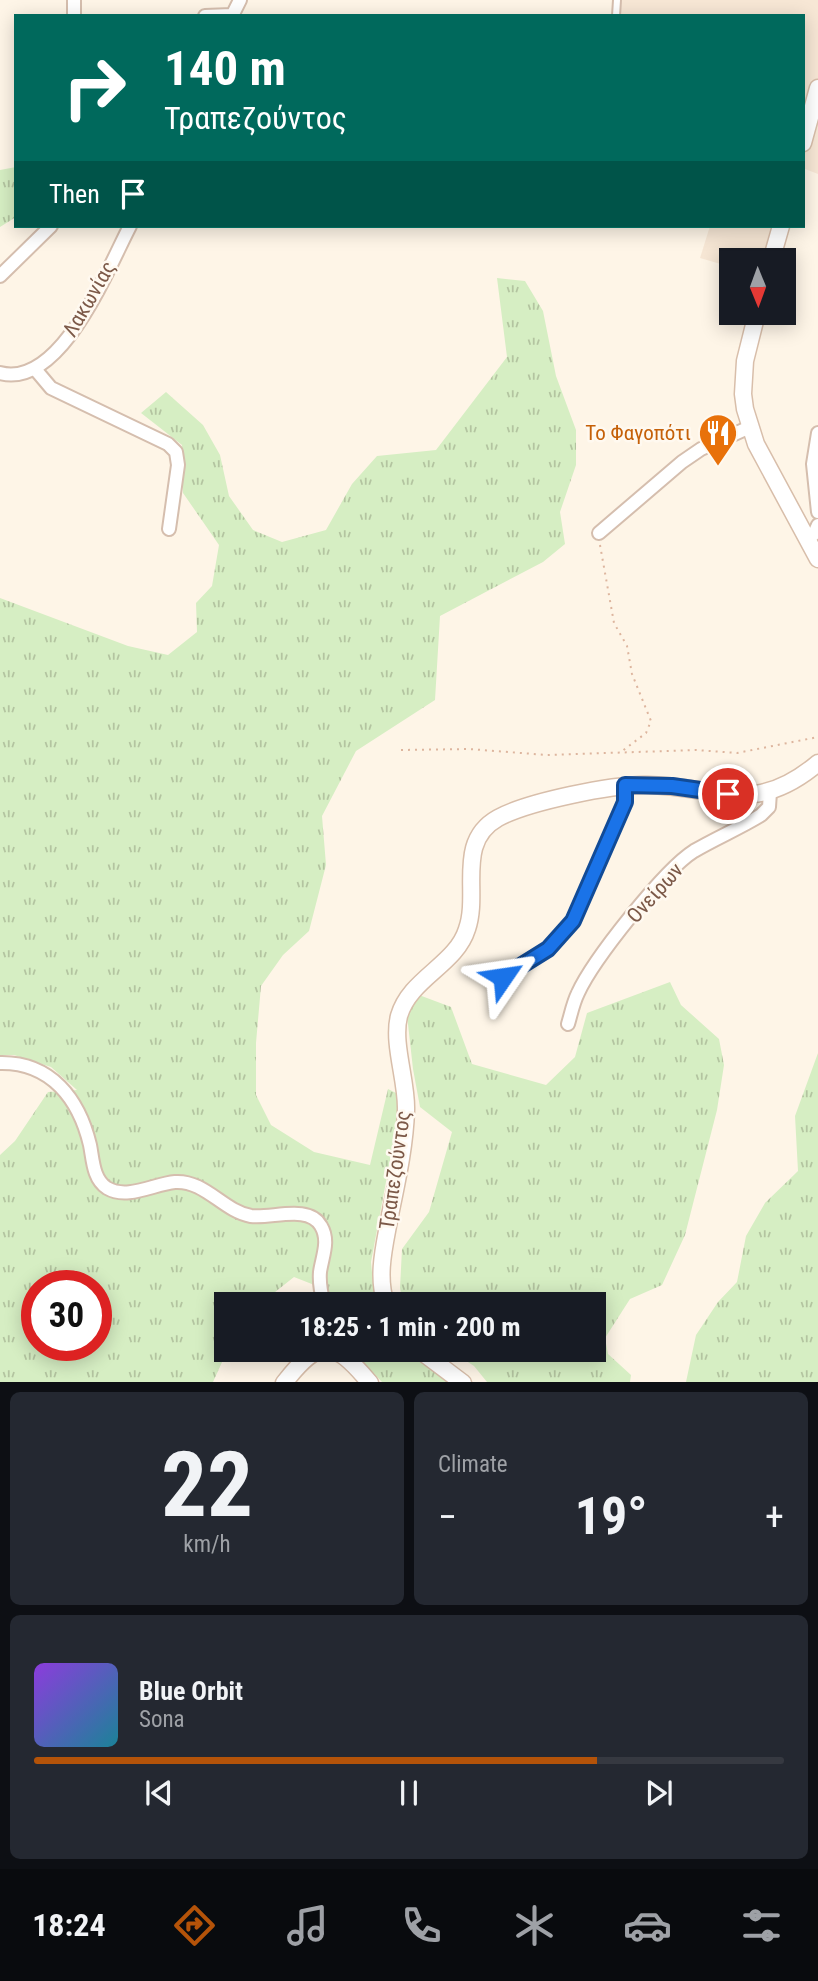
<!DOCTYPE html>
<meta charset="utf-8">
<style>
:root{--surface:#171b24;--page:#242831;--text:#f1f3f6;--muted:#9ea1a6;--line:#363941;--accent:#b45309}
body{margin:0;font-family:"Roboto Condensed",sans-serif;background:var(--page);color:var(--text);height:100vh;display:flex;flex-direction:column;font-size:26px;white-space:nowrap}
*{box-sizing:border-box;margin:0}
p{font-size:23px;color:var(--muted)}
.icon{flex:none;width:38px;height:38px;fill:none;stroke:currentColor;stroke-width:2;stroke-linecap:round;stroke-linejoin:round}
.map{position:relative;height:1382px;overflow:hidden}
.panel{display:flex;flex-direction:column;gap:10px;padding:10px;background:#0d0f14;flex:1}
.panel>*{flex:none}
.hud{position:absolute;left:14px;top:14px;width:791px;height:214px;border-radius:0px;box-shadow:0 4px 18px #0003;background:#00695c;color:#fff;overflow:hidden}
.needle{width:46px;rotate:179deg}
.buttons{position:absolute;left:719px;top:248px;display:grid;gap:14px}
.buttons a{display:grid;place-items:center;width:77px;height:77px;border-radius:0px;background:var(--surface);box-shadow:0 4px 18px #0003;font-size:35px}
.speed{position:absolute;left:21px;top:1270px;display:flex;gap:14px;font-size:35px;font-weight:700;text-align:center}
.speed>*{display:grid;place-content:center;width:91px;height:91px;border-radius:50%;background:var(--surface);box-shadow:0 4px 18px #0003;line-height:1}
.speed .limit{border:10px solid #d22;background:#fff;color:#111}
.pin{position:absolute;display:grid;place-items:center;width:60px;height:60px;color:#fff;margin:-30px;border:4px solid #fff;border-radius:50%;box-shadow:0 2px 7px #0007}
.me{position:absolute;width:77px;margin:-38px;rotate:58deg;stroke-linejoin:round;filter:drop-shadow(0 0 5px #0008)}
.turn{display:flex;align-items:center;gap:24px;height:147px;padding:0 35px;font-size:32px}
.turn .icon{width:91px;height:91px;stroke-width:2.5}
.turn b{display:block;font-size:49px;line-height:60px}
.then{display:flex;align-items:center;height:66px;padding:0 35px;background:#0003;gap:14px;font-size:26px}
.big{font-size:52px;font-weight:700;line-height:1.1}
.panel .widget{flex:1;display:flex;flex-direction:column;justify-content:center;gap:10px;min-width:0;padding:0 24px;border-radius:10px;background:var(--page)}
.panel .dial{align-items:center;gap:0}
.dial b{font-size:91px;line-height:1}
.song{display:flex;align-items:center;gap:21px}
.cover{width:84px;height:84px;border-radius:10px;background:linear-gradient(135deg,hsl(270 70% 55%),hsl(190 70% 35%))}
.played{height:7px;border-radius:4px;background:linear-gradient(90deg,var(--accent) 75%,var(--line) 75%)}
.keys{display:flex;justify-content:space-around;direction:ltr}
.heat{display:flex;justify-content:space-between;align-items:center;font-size:38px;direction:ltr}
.panel .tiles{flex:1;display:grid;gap:10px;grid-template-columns:1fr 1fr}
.widget:last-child{grid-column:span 2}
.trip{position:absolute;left:214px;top:1292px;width:392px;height:70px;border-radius:0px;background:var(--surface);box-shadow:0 4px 18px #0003;font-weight:700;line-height:70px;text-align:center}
.tab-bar{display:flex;height:112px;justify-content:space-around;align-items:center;background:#090b0e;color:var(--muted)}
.tab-bar .icon{width:49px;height:49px}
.tab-bar .selected{color:var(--accent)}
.tab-bar b{font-size:32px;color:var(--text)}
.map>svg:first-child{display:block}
</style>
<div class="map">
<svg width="818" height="1383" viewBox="0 0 818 1383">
<defs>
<pattern id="grass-tufts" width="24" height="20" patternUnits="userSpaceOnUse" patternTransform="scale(1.75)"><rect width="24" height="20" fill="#d6eec3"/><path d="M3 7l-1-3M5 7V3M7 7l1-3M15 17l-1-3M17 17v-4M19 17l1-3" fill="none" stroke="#b3c4a0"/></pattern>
</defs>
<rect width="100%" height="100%" fill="#fef5e7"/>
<path fill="#f7e7d5" d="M612,0H818V174L805,169L803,173V16H612Z
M710,226H788L778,261H732L731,267L700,258Z"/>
<path fill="url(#grass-tufts)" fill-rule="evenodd" d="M16,167V217L0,227V170Z
M497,278L525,281L543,311L556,376L576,430V465L560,512L565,544L543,562L440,616L435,700L356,751L322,816L326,865L309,931L283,955L261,986L256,1043V1095L271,1125L314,1152L370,1165L388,1089L402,1096L371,1262L375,1304H332L327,1290L294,1277L260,1304H226V1349H228L213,1382H0V1155L15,1141L48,1092L77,1090L51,1067L14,1055H0V598L128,646L168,655L197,632L196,603L212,586L219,545L183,493L182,445L141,413L166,392L203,425L220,455L229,496L253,530L282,542L326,530L352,484L377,456L436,450L507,357ZM37,1286H96V1346H37Z
M670,982L681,1005L719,1039L724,1065L717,1110L685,1235L662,1285L630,1299L605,1338L608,1354L631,1375L630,1382H487L474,1366L448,1349H593V1304H403L400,1288L402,1249L429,1212L452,1132L420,1107L413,1069L407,1015L419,995L451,1007L472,1064L546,1085L575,1057L587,1013Z
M818,1053V1382H686L696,1335L718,1302L737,1282L746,1236L765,1203L798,1171L795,1116Z
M351,1349H405L449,1382H382Z"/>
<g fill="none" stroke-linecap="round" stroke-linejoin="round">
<g stroke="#d5beae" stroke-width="10">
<path id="lane" d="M616,16L617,0"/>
</g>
<g stroke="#d5beae" stroke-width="16">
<path id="street" d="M74,0V16
M205,16L232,15
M232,16L240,0
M0,276L51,226
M35,369L51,388L168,444L176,452L178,465L169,529
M0,373C61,389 108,268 130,226
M818,433L813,464L818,512
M599,533L682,462L701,449L750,427
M807,539L814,534L818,525
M503,977L548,949L573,921L625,802V785
M568,1024C571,1014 573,1003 578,993C593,960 664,870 694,851C716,838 740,828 761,815L769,807L770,792
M0,1063C51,1062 79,1099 90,1145C93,1160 93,1179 107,1188C127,1200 154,1184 175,1182C205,1180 223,1211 251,1216C271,1219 309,1204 321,1226C330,1241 322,1257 320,1272C319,1283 321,1293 324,1304"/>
</g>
<g stroke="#d8beaa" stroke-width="19">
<path id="secondary" d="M803,143L818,88
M771,261L781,226
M757,313L745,361L743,394L745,409L756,444L818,559
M386,1304C376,1275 385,1244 390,1215C397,1181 405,1145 406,1110C407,1081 392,1043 399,1016C410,978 456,965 467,929C480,892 455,842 498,818C527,802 613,784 647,785C719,786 754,817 818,763
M418,1349L463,1383
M284,1383C320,1337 333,1339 370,1383"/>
</g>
<path stroke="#ddb59e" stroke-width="2" stroke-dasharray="2 5" stroke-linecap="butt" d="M600,545L614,623L627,646L632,674L651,721L646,733L621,752
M401,750L469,749L547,755L696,750L737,753L818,737"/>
<use href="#lane" stroke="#fff" stroke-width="6"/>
<use href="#street" stroke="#fff" stroke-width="12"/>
<use href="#secondary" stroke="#fff" stroke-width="16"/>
</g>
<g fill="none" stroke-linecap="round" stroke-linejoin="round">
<g stroke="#114b97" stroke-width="18">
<path id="route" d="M503,977L548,949L573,921L625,802V785L672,786L728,794"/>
</g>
<use href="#route" stroke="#1a73e8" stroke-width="12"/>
</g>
<defs>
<g id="restaurant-pin" transform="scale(2.0125)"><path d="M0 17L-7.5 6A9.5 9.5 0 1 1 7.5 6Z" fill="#e8710a" stroke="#fff9f0"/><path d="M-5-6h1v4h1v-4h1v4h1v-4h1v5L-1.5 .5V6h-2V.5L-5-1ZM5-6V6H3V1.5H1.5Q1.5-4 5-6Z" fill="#fff"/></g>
</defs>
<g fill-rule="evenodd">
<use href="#restaurant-pin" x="718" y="433"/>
</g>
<g text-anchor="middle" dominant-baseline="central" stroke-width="5" stroke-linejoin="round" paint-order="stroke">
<g font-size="21" fill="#7c5948" stroke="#fff9f0">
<text transform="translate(89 299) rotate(-60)">Λακωνίας</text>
<text transform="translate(655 893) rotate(-48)">Ονείρων</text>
<text transform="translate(395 1170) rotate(-82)">Τραπεζούντος</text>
</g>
<g font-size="21" fill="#c56008" stroke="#fff9f0" text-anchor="end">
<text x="691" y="433">Το Φαγοπότι</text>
</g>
</g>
</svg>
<div class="buttons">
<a><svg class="needle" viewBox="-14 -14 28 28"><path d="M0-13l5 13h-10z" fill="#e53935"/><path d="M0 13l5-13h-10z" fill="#9ea1a6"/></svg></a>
</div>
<div class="speed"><div class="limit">30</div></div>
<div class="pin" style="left:728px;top:794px;background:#d93025"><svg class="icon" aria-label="arrive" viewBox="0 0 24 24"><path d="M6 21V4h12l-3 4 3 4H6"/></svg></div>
<svg class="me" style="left:503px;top:977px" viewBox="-20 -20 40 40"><path d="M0-17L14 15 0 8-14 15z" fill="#1a73e8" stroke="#fff" stroke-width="4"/></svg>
<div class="trip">18:25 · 1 min · 200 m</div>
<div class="hud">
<div class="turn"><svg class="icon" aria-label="right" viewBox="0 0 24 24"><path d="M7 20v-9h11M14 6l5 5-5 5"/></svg><div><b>140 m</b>Τραπεζούντος</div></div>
<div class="then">Then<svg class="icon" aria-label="arrive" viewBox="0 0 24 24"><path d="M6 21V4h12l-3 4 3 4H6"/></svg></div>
</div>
</div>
<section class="panel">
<div class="tiles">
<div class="widget dial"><b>22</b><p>km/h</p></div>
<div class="widget"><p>Climate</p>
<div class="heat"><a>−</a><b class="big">19°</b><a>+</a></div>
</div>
<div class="widget">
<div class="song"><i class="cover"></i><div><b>Blue Orbit</b><p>Sona</p></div></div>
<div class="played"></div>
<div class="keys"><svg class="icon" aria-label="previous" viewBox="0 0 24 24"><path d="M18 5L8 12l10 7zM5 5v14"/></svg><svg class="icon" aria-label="pause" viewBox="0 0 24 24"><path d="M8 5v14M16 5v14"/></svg><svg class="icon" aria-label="next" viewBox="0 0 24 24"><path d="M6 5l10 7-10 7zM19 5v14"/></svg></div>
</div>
</div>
</section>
<nav class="tab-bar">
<b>18:24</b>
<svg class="icon selected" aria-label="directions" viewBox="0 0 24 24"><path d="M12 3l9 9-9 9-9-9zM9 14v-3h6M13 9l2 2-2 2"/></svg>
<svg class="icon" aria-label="music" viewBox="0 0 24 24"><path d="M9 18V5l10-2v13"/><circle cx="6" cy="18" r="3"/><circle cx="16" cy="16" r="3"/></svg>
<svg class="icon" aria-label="phone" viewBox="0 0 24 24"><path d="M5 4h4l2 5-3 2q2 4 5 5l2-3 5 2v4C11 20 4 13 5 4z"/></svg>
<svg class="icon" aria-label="climate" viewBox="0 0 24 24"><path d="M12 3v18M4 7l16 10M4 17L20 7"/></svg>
<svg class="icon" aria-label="car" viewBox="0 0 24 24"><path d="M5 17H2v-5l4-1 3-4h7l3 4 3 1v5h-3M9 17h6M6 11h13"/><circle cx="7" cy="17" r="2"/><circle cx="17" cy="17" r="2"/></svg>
<svg class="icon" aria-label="filters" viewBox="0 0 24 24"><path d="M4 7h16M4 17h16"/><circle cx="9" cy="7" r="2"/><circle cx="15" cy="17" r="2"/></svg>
</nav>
